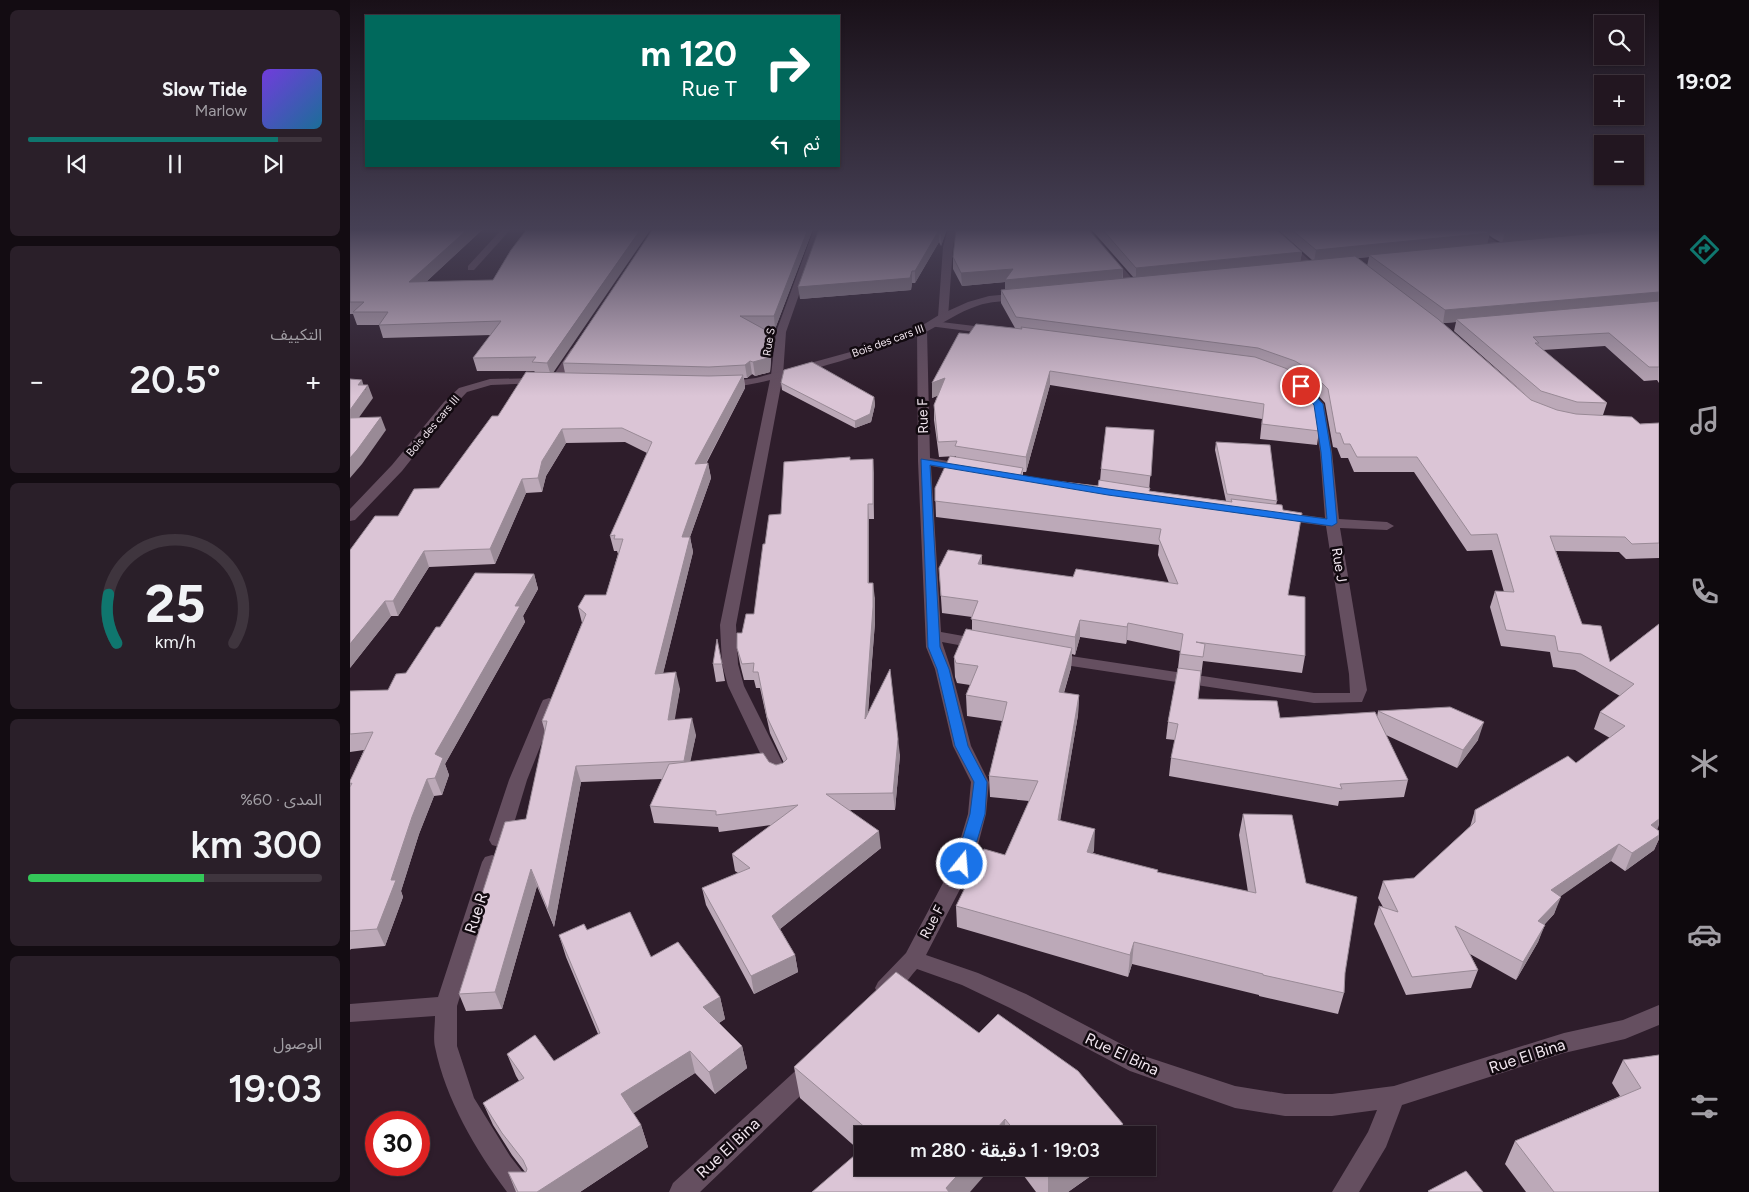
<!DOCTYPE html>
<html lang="ar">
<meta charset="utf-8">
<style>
:root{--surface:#221620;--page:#2a1f29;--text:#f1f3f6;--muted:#a29fa5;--line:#3f353e;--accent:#0f766e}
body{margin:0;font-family:Figtree,"Noto Sans Arabic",sans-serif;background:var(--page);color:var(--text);direction:rtl;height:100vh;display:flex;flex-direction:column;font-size:19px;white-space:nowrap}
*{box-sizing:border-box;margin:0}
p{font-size:16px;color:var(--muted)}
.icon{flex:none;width:28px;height:28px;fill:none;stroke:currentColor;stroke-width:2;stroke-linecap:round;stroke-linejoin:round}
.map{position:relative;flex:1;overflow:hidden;direction:ltr}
.panel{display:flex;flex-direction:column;gap:10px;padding:10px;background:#130c12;width:350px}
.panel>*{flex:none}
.top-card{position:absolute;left:15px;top:15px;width:475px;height:152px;border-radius:0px;box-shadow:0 1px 4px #0004,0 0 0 1px var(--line);direction:rtl;background:#00695c;color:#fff;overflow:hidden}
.tools{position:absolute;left:1244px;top:15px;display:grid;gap:10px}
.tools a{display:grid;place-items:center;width:50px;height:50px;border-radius:0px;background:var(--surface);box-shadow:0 1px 4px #0004,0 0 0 1px var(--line);font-size:25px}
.speed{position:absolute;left:15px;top:1111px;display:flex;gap:10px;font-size:25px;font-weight:700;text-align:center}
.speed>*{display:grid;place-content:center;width:65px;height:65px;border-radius:50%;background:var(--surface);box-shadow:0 1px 4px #0004,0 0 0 1px var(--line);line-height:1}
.speed .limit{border:8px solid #d22;background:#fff;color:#111}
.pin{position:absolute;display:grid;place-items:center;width:42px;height:42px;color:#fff;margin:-21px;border:2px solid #fff;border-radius:50%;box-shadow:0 1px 5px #0007}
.me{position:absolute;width:55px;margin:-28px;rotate:17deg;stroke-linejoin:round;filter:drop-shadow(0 0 4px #0008)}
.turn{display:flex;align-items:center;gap:18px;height:105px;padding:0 20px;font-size:22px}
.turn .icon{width:65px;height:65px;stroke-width:2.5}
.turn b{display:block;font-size:35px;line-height:42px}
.then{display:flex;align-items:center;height:48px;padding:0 20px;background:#0003;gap:10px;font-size:19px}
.big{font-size:38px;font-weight:600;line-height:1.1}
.panel .tile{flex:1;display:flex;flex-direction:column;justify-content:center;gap:8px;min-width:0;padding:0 18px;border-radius:8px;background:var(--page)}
.panel .dial{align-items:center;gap:0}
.dial svg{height:130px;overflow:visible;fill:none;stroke:var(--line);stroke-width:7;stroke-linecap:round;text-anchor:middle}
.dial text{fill:var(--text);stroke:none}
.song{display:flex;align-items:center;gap:15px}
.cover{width:60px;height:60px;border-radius:8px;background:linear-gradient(135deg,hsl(260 70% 55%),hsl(200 70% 35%))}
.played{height:5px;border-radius:2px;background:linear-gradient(90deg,var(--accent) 85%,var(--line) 85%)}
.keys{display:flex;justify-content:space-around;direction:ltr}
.heat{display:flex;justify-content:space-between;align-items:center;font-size:28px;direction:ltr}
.charge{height:8px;border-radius:4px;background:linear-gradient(90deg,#34c759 60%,var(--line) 0)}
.trip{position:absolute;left:504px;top:1126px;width:302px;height:50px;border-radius:0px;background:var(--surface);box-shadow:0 1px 4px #0004,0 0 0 1px var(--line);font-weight:600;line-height:50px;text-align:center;direction:rtl}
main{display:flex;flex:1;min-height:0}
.menu{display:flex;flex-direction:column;width:90px;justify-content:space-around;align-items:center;background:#0e090d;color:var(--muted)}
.menu .icon{width:35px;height:35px}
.menu .active{color:var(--accent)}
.menu b{font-size:22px;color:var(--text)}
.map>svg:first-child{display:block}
</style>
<main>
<nav class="menu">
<b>19:02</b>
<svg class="icon active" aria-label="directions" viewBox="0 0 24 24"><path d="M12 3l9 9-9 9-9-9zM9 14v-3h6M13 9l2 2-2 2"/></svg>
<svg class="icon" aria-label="music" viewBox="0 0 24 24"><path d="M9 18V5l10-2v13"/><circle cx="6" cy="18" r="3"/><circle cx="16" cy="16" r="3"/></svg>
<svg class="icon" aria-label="phone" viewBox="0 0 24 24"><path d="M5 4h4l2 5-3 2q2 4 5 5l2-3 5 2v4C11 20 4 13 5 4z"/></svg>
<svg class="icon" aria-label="climate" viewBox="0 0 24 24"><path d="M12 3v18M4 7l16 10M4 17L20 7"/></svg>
<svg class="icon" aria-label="car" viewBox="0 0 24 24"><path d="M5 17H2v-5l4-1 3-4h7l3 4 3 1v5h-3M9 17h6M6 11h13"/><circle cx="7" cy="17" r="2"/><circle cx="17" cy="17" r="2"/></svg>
<svg class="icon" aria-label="filters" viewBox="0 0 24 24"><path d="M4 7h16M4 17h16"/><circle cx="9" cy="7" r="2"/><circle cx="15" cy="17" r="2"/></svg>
</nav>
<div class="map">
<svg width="1309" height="1192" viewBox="0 0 1309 1192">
<rect width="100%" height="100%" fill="#2e1d2b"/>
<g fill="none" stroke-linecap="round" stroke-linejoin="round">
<path fill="#654f60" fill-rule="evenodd" d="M152,229H161L124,270H118V266Z
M464,229H472L436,332L433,375L386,625L388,664L394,686L438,774L435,778L429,780L423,778L420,774L378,686L372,664L370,625L421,375L426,332Z
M598,229H606L603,247L598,317L593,320L588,317L593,247Z
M730,229H739L787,284V288H781Z
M915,229H924L966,266V270H960Z
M1116,229H1126L1156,248L1154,250H1148Z
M583,321L641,328L646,331L641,334L579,326L578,324Z
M572,327L577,330L580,458L615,464L621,468L615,472L581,466L591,632L630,639L636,641L638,644L636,647L630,649L592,642L601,669L621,746L639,782L636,814L623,864L576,955L628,973L676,994L794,1056L885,1086L935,1094H982L1044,1086L1214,1033L1273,1020L1309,1005V1025L1275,1039L1214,1053L1052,1105L1036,1147L1009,1192H982L1018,1132L1027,1110L982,1116H935L885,1108L780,1071L660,1008L612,985L567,969C556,981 546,1001 528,994L525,988L528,982L556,953L603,864L618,814L621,782L603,746L585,669L576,647L568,461L567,330Z
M225,348L230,351L211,382L209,384H201L199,382L221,349Z
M950,383L954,384L974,404L982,452L989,519L1037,522L1044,526L1037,530L990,528L1017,690L1012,702L964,703L695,662L693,658L695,654L701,653L964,693H1000L999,674L976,526L932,520L925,516L932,512L975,518L970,452L962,405L944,386Z
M199,698L205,700L207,704L177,780L159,840L156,845L149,847L142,845L139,840L159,780L191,704L193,700Z
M142,855L149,857L152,862L107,1006V1046L124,1098L160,1156L181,1183L185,1192H157C125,1149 96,1100 85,1047C83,1038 85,1026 85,1016L0,1022V1004L88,997L132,862L135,857Z
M462,1060L470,1063L473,1070L470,1077L350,1192H319L323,1183L454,1063Z"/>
<path fill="#654f60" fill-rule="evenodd" d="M672,293L677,296L676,298C659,302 643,300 627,306C609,312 593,323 576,332C553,343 382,398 369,385L375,382L406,378L504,351L568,328L589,315L618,302L639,296Z
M190,378L194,379L196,381L194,383L141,385L117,392L102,408L52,471L5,520L0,521V509L42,465L94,402L109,388L140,379Z"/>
</g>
<path fill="#bca9b8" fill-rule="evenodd" d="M0,229H133L76,282L143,280L161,250L203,373H215L213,363L303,229H463L425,329H413L421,333L422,346L420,372L405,376L402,374L397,378H394L395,388L356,464L358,463L361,478L340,537L343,552L313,673L330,689L324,719L346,735L340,761L419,762L426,765L434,763L420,733L410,688H406L404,680H394L390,664L387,648L392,633L404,614L415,544L431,514L500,460L524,473V519H519V583L525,599V622L518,713L550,755L545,810H500L531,848L430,929L445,955L448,972L404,994L356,905L352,888L388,873L385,871L382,854L421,825L369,832L368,827L304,823L300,806L312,779L231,782L204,927L187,886L152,1009L116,1011L109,994L129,931L124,919L176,819L195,732L192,721L232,623L228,607L256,595L268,554L267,551H264L260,536L297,453L275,442L216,443L196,476L192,492L176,493L145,564L79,567L48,616H41L0,668L48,516L89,488L185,372L184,371H127L123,358L141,335L33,338L29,325H7L3,314H0Z
M469,229H597L591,246L589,242L565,283H562L561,290L450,299Z
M741,229H926L952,252L950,262L962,260L927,229H1309V383L1307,380L1294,381L1255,346L1193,350L1257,403L1253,415L1290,424L1309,423V558L1276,559L1269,552L1206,551L1232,624L1260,662L1309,624L1307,830L1309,831V839L1304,850L1275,871L1261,861L1210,896L1204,914L1194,925L1188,942L1166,980L1120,954L1128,970L1121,988L1056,995L1024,924L1029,906L1033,907L1028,898L1033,881L1064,878L1120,827L1125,810L1226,763L1260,738L1244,729L1250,712L1270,696L1225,670L1203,667L1200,652L1151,646L1140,607L1145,591L1154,592L1142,550L1117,551L1064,472H1004L998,458H991L987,448L983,447L975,403L956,382L952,380L969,431L967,445L910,439L912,419L700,385L676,472H673V477L748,486L750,481L751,469L804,430L799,491L876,501L865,450L866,442L927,501L926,505L938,595L955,656L952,673L853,661L848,699L930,718L1027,717L1028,711L1128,740L1107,768L1036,735L1058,780L1054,797L989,801L988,806L819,776L821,758L825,740L816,739L818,722L828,668L830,651L777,640L776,644L730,637L725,655L722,654L721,668L714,693L729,695L728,715L710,820L744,850L743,853L807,872L898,892L889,835L893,814L956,883L995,973L994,993L988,1014L909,996V995L782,964L778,977L607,927L606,906L655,855L679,801L640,797L639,776L652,721L617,716L616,695L620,685L607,683L605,677L604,657L622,630V617L592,613L589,568L632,555V565L723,577L819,583L808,555L809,545L586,517L585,488L606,457V456L589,457L584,420V405L588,395L582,398L619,334L665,328L651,303V290H655V282L612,286L603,269V257L773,269V279L784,278ZM1139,235L1143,238L1150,242L1137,243ZM1019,257L1017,266L1007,258ZM1106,322L1104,331L1182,400L1093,323Z
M431,383L524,397L525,405L521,422L505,428L432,390Z
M184,574L188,589L173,616L175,622L95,764L99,775L92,795L84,796L69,834L51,891L53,897L35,946L1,949L0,950V781L14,750L0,752V691L38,690L56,673L90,627Z
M363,664H372L375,681L366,682Z
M237,930L301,957L370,997L375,1019L369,1023L392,1046L397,1068L365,1094L345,1073L283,1113L291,1125L298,1147L230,1192H166L158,1172H175L162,1155L143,1125L133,1103L169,1081L166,1076L157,1054L204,1061L248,1034L216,957L209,935Z
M629,1033L773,1124L772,1135H512V1168L510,1151L450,1098L444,1067Z
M1309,1055V1192H1176L1155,1164L1165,1141L1270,1096L1262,1083L1273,1060Z
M668,1168H752L718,1192H686Z"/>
<path fill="#998a96" d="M118,229H133L63,294L59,282Z
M291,229H301L201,376L197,363Z
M458,229H463L425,329L424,316Z
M593,229H597L591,246V234Z
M1189,229H1308L1152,244L1155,232Z
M589,230V242L565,283V271Z
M1140,233L1137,245L1019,255V257L964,262L966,250Z
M952,252L950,263L786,280V268Z
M663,269H773L772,281L655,293V282L612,286L611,273Z
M562,271V283L561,290L450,299L448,287Z
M1309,292V304L1106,319V322L1093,323L1095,310Z
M421,333L422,346L420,372L405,376L403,362Z
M400,361L402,374L397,378L395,365Z
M700,371V385L676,472V457Z
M393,375L395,388L348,478L345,464Z
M595,378V393L582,398V383Z
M12,380L15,390L18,385L23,398L0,430V410L8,385Z
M524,397L525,405L521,422L505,428V421Z
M31,417L36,430L12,464L0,478V458Z
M212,429L216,443L196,476L192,492L188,478L192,461Z
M523,459L524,473V519L523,504Z
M358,463L361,478L340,537L343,552L309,690L305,674L332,537Z
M172,479L176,493L145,564L140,549Z
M518,504L519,519V599L518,583Z
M74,551L79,567L48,616L43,601Z
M632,555V572L628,564Z
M184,574L188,589L173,616L175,622L95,764L99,775L92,795L85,778V754L165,606Z
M523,583L525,599V622L516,736L515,719Z
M35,601L41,616L0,668V644Z
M730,620V637L725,655V637Z
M778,623L777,640L776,644L777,627Z
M722,648L721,668L708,712L709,692Z
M326,672L330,689L322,736L318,720Z
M729,695L728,715L707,840L708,820Z
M342,718L346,735L337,778L334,761Z
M1134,722L1128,740L1107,768L1113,750Z
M548,739L550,755L545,810L543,793Z
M226,766L231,782L204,927L198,910Z
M77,779L84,796L69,834L51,891L53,897L35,946L27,929L41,880L62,817Z
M1309,815V825L1306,833L1301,825Z
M745,829L744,850L735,873L737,852Z
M529,831L531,848L425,933L422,916Z
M1309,835V839L1304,850L1275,871L1282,853Z
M1269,844L1261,861L1194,908L1201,890Z
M181,869L187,886L152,1009L145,992Z
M1211,897L1204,914L1181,939L1188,921Z
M1195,925L1188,942L1166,980L1173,962Z
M784,942L782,964L778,977L780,955Z
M445,955L448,972L404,994L401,976Z
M370,997L375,1019L359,1029L353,1007Z
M392,1046L397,1068L365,1094L359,1072Z
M340,1051L345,1073L278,1117L271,1094Z
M655,1119V1135H641Z
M773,1124L772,1135H757Z
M291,1125L298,1147L230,1192H187Z
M614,1168H641L620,1192H596V1188Z
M711,1168H752L718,1192H698V1176Z"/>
<path fill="#dbc5d6" stroke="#998a96" d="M0,229H118L59,282L143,280L161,250L177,229H291L197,363L182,362L186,357L123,358L151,321L29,325L38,312H3L14,302H0Z
M303,229H458L424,316H390L421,333L418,358L403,362L400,361L395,365L359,367L213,363Z
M469,229H593L591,234L589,230L565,271H562L560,278L448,287Z
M606,229H738L773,269L655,280L663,269L611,273L603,257Z
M752,229H926L952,252L786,268Z
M941,229H1133L1140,233L966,250Z
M1150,229H1189L1155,232Z
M1288,229H1309V292L1095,310L1019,255Z
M1005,256L1088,319L1181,400L1207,410L1226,414L1282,417L1290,424L1309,423V543L1282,544L1275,537L1200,536L1232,624L1251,626L1260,662L1309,624V819L1301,825L1309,831V835L1282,853L1269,844L1201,890L1211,897L1188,921L1195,925L1173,962L1105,926L1128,970L1062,977L1029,906L1048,912L1033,881L1064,878L1125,822V810L1218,756L1226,763L1275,726L1250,712L1284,684L1231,654L1208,651L1205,636L1156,630L1145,591L1164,592L1147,534L1121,535L1067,457H1007L1000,444H994L990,433H986L978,389L958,369L945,361L908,348L666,317L651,290Z
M1309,301V367H1299L1259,333L1183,337L1189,343H1185L1257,403L1227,402L1191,391L1106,319Z
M626,324L672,329L671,327L905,357L935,368L948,375L963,392L969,431L912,424L914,404L700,371L676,457L605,446L607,441L588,442L584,405L595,378L582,383L609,333L619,334Z
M462,362L524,397L520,414L505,421L431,383L434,370Z
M176,372L359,376L393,375L345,464L358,463L332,537H340L305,674L326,672L318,720L342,718L334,761L226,766L198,910L181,869L145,992L109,994L133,918L124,919L155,822L176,819L197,721H192L236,614L228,607L235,595H256L273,539H264L265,535L260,536L302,442L272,428L212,429L192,461L188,478L172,479L140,549L74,551L43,601H35L0,644V550L25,516H48L64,489L89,488L142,416H148Z
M0,379L12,380L8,385H18L0,410Z
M31,417L7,450L0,458V418Z
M756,427L804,430L801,476L751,469Z
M866,442L920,445L927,501L877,494Z
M600,456L673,468L670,477L748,486L749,480L800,488L799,491L882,502L881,499L932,505L933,510L952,513L938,595L955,597V656L846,642L855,644L853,657L830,654L833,634L778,623L777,627L730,620L725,637L621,619L628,601L591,596L589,568L598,550L632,555L628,564L723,577L726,569L828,584L809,539L811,529L585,501V488Z
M500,457V460L523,459V504H518V583H523V607L515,719L540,669L548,739L543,793L476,794L529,831L422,916L445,955L401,976L352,888L400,868L382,854L448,805L366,815V811L300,806L319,764L413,753L419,762L426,765L433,763L437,759L417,717L408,672H403L404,663L392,664L387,648V633H392L396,614H404L413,544H415L419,515L431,514L434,462Z
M125,573L184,574L165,606H170L85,754L93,758L85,778L77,779L62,817L41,880H46L27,929L0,931V787L2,783L0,784V781L23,732L0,734V691L38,690L46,674L56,673L86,627H90Z
M616,629L722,648L709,692L729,695L708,820L745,829L737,852L808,870L807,872L906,893L893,814L942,815L956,883L1007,897L995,973L994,993L913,975V974L784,942L780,955L606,906L634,849L655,855L688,781L639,776L657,702L616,695L628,666L606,663L604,657Z
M367,639L372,664H363Z
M828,668L851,671L848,699L927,701L930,718L1025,712L1058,780L990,784L992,789L821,758L828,724L818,722Z
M1100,707L1134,722L1113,750L1028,711Z
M280,912L301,957L328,942L370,997L353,1007L392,1046L359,1072L340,1051L271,1094L291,1125L187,1192H168L158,1172H176L177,1169L173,1160L152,1133L133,1103L174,1078L157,1054L185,1035L204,1061L250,1033L209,935L234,924L237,930Z
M546,972L629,1033L648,1014L728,1071L773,1124L757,1135H668L655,1119L641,1135H524L444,1067Z
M1309,1055V1192H1204L1165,1141L1291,1088L1273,1060Z
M512,1149V1168H614L596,1188L599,1192H462Z
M692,1168H711L698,1176Z
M1116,1171L1133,1192H1079L1078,1191Z"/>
<linearGradient id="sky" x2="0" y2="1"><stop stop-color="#191018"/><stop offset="0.58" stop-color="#464055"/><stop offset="1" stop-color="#464055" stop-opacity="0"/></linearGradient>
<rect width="1309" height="396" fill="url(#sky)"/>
<path fill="#1a73e8" stroke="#114b97" d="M951,383L954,384L973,404L981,452L987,523L982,526L758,495L580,465L590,647L599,669L618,746L637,782L635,814L620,864L618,868L612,869L607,868L605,864L620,814L624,782L605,746L587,669L578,647L571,459L758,489L977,519L971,452L964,405L946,386Z"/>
<g text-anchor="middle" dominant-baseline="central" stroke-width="5" stroke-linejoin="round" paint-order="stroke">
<g font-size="11" fill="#f0e5ee" stroke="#120a10">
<text transform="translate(538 341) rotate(-20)">Bois des cars III</text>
<text transform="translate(419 342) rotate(-81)">Rue S</text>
<text transform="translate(83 426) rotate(-50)">Bois des cars III</text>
</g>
<g font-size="14" fill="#f0e5ee" stroke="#120a10">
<text transform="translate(573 416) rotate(-92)">Rue F</text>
<text transform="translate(989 565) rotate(81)">Rue J</text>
<text transform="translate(582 922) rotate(-62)">Rue F</text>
</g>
<g font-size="16" fill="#f0e5ee" stroke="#120a10">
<text transform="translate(126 913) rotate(-72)">Rue R</text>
<text transform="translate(772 1054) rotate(25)">Rue El Bina</text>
<text transform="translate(1177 1056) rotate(-18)">Rue El Bina</text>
<text transform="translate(378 1148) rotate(-43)">Rue El Bina</text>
</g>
</g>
</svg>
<div class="tools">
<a><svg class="icon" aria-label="search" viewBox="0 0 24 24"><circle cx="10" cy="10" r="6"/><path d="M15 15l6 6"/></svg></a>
<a>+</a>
<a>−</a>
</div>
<div class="speed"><div class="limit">30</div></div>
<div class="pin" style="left:951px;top:386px;background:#d93025"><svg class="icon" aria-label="arrive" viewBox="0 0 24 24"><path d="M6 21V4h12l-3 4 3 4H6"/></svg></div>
<svg class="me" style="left:612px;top:864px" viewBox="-20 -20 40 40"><circle r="17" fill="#1a73e8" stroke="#fff" stroke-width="3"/><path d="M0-11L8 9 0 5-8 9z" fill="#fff"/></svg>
<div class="trip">19:03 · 1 دقيقة · 280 m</div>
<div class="top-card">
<div class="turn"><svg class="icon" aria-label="right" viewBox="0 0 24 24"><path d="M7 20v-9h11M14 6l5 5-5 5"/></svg><div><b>120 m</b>Rue T</div></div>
<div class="then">ثم<svg class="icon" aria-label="left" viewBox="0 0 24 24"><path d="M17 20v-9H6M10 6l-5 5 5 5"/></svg></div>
</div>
</div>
<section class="panel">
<div class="tile">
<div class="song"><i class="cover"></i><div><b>Slow Tide</b><p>Marlow</p></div></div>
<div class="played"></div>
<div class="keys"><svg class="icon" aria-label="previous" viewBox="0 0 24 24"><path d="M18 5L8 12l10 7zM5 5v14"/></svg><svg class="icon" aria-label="pause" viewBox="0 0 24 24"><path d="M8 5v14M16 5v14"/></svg><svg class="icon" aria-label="next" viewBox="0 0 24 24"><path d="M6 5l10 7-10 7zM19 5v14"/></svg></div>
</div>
<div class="tile"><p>التكييف</p>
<div class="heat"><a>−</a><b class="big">20.5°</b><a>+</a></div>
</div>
<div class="tile dial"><svg viewBox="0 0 100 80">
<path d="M14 69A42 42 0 1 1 86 69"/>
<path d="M14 69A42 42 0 0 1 9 39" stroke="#0f766e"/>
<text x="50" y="56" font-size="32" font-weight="700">25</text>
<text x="50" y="72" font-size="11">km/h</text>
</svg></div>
<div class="tile"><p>المدى · 60%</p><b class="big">300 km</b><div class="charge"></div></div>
<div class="tile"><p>الوصول</p><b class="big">19:03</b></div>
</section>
</main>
